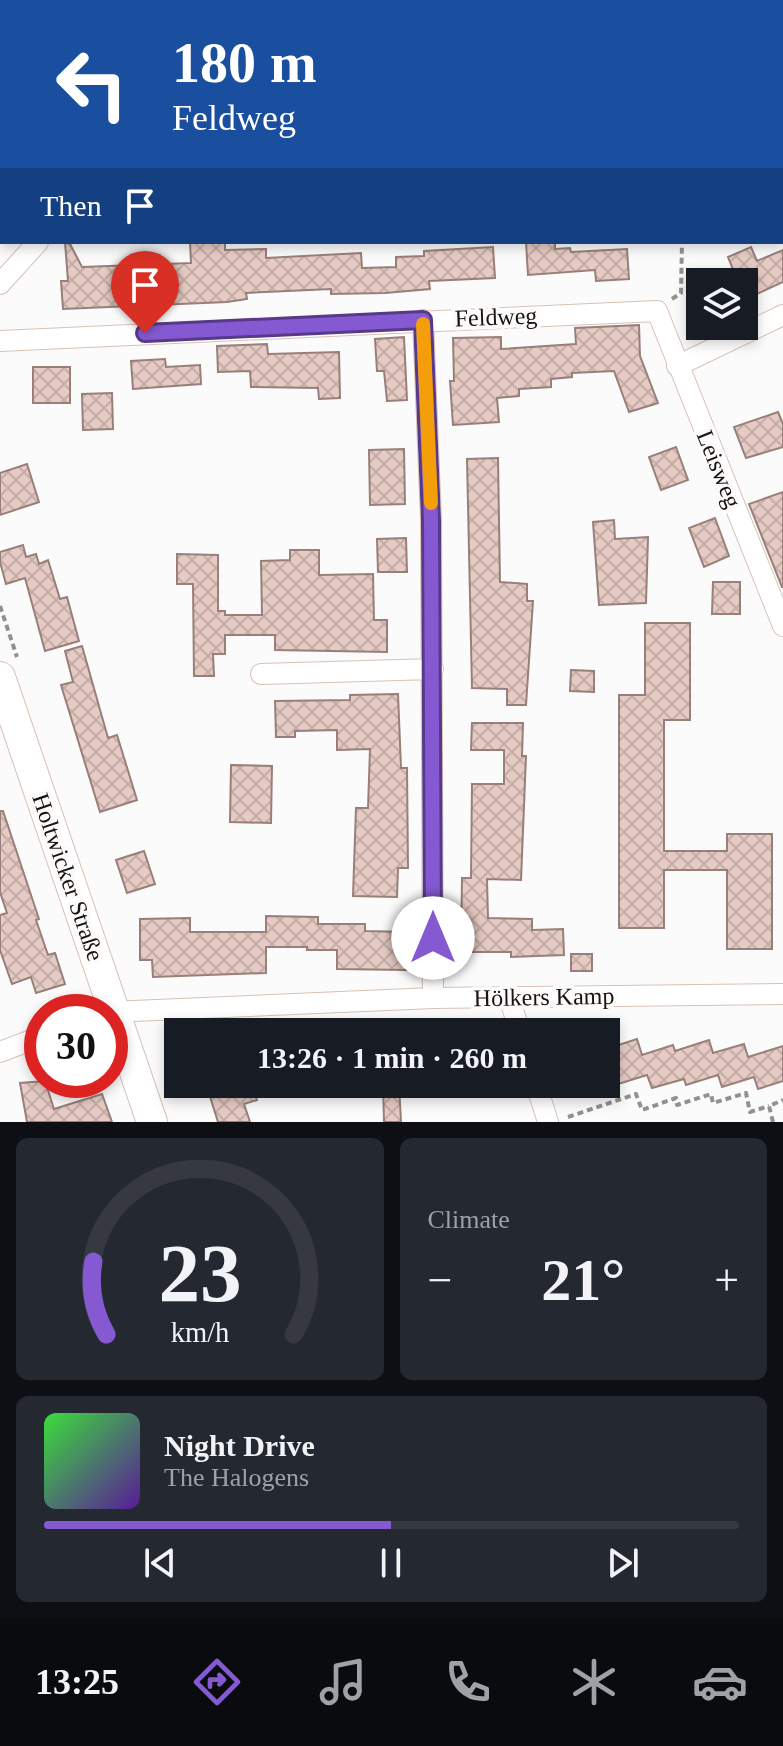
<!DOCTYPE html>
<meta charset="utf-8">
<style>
:root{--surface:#171b24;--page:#242831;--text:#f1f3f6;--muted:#9ea1a6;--line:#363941;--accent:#8459d2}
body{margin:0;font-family:"Times New Roman",serif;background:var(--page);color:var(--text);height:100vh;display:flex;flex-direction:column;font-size:30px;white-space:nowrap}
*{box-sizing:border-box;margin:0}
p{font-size:26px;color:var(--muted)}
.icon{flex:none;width:44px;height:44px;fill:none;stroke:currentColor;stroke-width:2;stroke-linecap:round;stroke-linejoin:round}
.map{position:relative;height:1122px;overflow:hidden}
.drawer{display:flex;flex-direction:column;gap:16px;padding:16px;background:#0d0f14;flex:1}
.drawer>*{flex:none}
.banner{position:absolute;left:0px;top:0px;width:784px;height:244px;box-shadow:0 4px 12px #0003;background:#1a4fa0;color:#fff;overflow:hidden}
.buttons{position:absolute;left:686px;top:268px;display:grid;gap:16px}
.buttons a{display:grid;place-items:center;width:72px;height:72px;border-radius:0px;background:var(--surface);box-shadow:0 4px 12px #0003;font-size:40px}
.speed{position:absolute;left:24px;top:994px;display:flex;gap:16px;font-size:40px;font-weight:700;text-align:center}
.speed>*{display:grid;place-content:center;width:104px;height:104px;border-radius:50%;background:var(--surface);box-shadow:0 4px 12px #0003;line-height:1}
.speed .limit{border:12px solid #d22;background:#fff;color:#111}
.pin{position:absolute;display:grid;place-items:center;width:68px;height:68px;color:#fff;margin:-82px -34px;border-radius:50% 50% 50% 0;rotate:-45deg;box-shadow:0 0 8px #0007}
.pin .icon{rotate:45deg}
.me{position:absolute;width:88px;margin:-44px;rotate:0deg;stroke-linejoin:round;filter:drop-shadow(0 0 6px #0008)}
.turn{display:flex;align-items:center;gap:28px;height:168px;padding:0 40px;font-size:36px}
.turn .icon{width:104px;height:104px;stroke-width:2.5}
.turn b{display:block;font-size:56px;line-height:68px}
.then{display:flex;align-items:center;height:76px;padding:0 40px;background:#0003;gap:16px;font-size:30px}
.big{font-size:60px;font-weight:700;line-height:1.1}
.drawer .card{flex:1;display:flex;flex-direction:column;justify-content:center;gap:12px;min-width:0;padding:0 28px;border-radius:12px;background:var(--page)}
.drawer .dial{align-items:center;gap:0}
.dial svg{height:208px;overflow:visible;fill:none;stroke:var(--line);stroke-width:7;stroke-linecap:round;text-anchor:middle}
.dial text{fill:var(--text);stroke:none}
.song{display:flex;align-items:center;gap:24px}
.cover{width:96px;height:96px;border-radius:12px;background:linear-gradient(135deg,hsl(120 70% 55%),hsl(270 70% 35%))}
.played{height:8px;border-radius:4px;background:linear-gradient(90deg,var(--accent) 50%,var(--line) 50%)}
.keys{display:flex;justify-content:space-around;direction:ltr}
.heat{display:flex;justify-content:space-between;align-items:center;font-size:44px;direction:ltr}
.drawer .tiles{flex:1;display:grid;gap:16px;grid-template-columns:1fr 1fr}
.card:last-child{grid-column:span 2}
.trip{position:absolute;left:164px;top:1018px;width:456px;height:80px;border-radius:0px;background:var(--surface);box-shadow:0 4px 12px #0003;font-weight:700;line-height:80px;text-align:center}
.tabs{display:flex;height:128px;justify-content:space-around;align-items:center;background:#090b0e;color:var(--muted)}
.tabs .icon{width:56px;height:56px}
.tabs .on{color:var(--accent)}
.tabs b{font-size:36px;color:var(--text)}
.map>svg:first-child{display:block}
</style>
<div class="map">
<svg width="783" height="1122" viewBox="0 0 783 1122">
<defs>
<pattern id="building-cross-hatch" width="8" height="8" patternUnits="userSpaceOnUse" patternTransform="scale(2)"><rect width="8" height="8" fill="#e6cbc4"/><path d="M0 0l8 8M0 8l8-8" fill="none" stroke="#c5ada7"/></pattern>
</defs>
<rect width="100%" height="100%" fill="#fbfbfb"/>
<path fill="url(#building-cross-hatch)" stroke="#987f79" stroke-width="2" d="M65,242H69L82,267L191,263L190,242H225V250L266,249V258L361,253L362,268L396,267V257L424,256V251L493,247L495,278L429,281L430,289L385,293L331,294V289L246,293L247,299L227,302L63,309L61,281H68Z
M526,242H555V249L570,248L571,252L627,249L629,279L596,281L595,270L528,275Z
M751,247L757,261L783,250V282L744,300V282H710L734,272L728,257Z
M639,325L640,356L658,403L629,412L614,371L572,373V377L551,379V387L519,389V396L497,398L499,422L453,425L450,381H454L453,338L501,337V349L576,344L575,328Z
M404,337L407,400L387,401L384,371H377L375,339Z
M267,344L268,354L339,352L340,398L319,399L318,388L251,387L250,371L218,372L217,346Z
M165,359L166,367L200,365L201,384L133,389L131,361Z
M33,367H70V403H33Z
M112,393L113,429L83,430L82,394Z
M778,412L783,424V447L746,458L734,427Z
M676,447L688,480L661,490L649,457Z
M404,449L405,504L370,505L369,450Z
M498,458L500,582L527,584V601H533L526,705H507V689L472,688L467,459Z
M27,464L39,502L0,515V473Z
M783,492V587H782L749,504Z
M715,518L729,556L704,567L689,528Z
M614,520L615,539L648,537L646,603L599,605L593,522Z
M406,538L407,572H378L377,539Z
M23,545L26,557L36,554L39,564L48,560L60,599L67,597L79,641L45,651L25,578L6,584L0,562V552Z
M290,550H319V575L373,574L374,620H387V652L275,650V635H225V654H213L214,676H194L193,584H177V554L218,555V611H225V615H262L261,561L290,560Z
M713,582H740V614H712Z
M645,623H690V720H664V851H727V834H772V949H727V870H664V928H619V695H645Z
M82,646L108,738L117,735L137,800L100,812L61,685L73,682L65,651Z
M571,670L594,671V692L570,691Z
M398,694L401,768H407L408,868H398L397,897L353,896L356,808H368L370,749L337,750V730L295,731V737H276L275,701L350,700V695Z
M472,723H523L522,756H526L521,880L487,879L488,918L532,919V930L563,929L564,955L511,957V952H461L462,878H471L472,784H504V750H471Z
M231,765L272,766L271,823L230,822Z
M0,811H3L39,919L36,920L48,955L55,953L65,984L36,993L31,977L12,984L0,950V915L7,913L0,892Z
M144,851L155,884L127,893L116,860Z
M266,916L318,917V924H365V931L407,932L406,970L337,969V950H307V947H266V973L153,977L152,960H140V919L190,918V932H266Z
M571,954H592V971H571Z
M637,1039L642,1055L673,1045L675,1051L709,1040L713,1053L744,1044L748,1057L783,1046V1081L758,1089L754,1077L722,1087L718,1075L686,1085L684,1079L652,1088L647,1075L615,1085L612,1077L606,1079V1049Z
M45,1081L54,1109L102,1094L112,1122H27L20,1083Z
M206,1084H251L257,1100L244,1104L250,1122H218Z
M383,1084H399L401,1122H384Z"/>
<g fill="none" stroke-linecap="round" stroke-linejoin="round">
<g stroke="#d9c1b5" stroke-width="22">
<path id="minor" d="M626,0L634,2
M238,2L240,0
M775,2L780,0
M0,284L38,242
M423,320L431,520L433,998
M0,341L657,311L783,626
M677,366L783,315
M261,674L433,669
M509,997L520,1032
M110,1012L433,998L783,994
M0,1052L42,1036
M536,1084L548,1122"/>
</g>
<g stroke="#d9c1b5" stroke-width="32">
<path id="secondary" d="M0,677L152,1122"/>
</g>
<path stroke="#94908e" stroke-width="4" stroke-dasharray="6 4" stroke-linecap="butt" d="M744,0V2
M672,299L681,293L682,242
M0,606L17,657
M568,1117L636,1094L642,1110L676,1098L677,1105L711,1094L713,1103L746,1093L750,1112L769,1106
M773,1122L769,1106L783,1100"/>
<use href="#minor" stroke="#fff" stroke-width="20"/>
<use href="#secondary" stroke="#fff" stroke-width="30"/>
<g stroke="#4f4946" stroke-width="9">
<path id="rail" d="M169,2L170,0
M0,213L2,210"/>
</g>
<use href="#rail" stroke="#fbfbfb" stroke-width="6" stroke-dasharray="18" stroke-linecap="butt"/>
</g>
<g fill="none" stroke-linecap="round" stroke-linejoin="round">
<g stroke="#563a88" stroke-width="20">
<path id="route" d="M145,333L423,320L431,520L433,938"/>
</g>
<use href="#route" stroke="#8459d2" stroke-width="14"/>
<path stroke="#f59e0b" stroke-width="14" d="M423,324L431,503"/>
</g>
<g text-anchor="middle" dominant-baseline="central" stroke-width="8" stroke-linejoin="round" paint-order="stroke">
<g font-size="24" fill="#1a120e" stroke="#fbfbfb">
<text transform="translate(496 317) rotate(-2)">Feldweg</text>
<text transform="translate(719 469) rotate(68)">Leisweg</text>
<text transform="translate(68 877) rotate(71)">Holtwicker Straße</text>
<text transform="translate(544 997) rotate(-1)">Hölkers Kamp</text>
</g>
</g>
</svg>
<div class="buttons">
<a><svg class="icon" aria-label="layers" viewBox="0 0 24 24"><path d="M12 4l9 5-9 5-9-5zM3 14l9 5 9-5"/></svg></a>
</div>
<div class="speed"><div class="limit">30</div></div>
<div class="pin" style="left:145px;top:333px;background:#d93025"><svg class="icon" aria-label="arrive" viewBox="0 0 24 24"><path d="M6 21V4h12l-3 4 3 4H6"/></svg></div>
<svg class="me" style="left:433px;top:938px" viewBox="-20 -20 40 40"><circle r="19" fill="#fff"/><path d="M0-13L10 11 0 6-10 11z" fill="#8459d2"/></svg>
<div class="trip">13:26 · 1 min · 260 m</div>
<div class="banner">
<div class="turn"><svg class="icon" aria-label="left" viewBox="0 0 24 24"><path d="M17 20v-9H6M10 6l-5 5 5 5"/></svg><div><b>180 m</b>Feldweg</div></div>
<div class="then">Then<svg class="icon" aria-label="arrive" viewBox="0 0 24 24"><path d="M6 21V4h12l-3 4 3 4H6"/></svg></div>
</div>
</div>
<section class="drawer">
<div class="tiles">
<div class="card dial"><svg viewBox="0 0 100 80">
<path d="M14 69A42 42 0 1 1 86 69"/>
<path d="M14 69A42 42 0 0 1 9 41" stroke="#8459d2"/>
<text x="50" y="56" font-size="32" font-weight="700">23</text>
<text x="50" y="72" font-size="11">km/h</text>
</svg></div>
<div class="card"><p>Climate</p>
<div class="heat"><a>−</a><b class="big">21°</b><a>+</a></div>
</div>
<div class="card">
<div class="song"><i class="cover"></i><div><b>Night Drive</b><p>The Halogens</p></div></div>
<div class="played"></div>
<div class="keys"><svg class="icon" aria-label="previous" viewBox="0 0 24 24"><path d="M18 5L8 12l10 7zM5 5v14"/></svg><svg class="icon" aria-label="pause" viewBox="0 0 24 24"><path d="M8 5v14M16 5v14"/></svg><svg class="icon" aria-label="next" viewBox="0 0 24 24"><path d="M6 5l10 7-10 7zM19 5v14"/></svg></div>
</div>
</div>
</section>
<nav class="tabs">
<b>13:25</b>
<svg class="icon on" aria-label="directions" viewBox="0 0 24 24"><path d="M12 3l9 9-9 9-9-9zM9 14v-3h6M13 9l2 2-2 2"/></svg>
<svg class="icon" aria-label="music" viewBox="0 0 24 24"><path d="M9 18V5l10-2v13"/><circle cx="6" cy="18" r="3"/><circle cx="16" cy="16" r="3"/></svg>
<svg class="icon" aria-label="phone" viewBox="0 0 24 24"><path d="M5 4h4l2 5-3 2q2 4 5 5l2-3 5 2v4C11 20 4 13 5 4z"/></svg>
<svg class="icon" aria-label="climate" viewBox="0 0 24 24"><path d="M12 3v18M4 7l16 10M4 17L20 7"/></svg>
<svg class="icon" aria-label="car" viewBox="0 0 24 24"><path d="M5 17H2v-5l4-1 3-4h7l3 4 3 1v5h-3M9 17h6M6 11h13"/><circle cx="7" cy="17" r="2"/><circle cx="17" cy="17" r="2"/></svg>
</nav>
